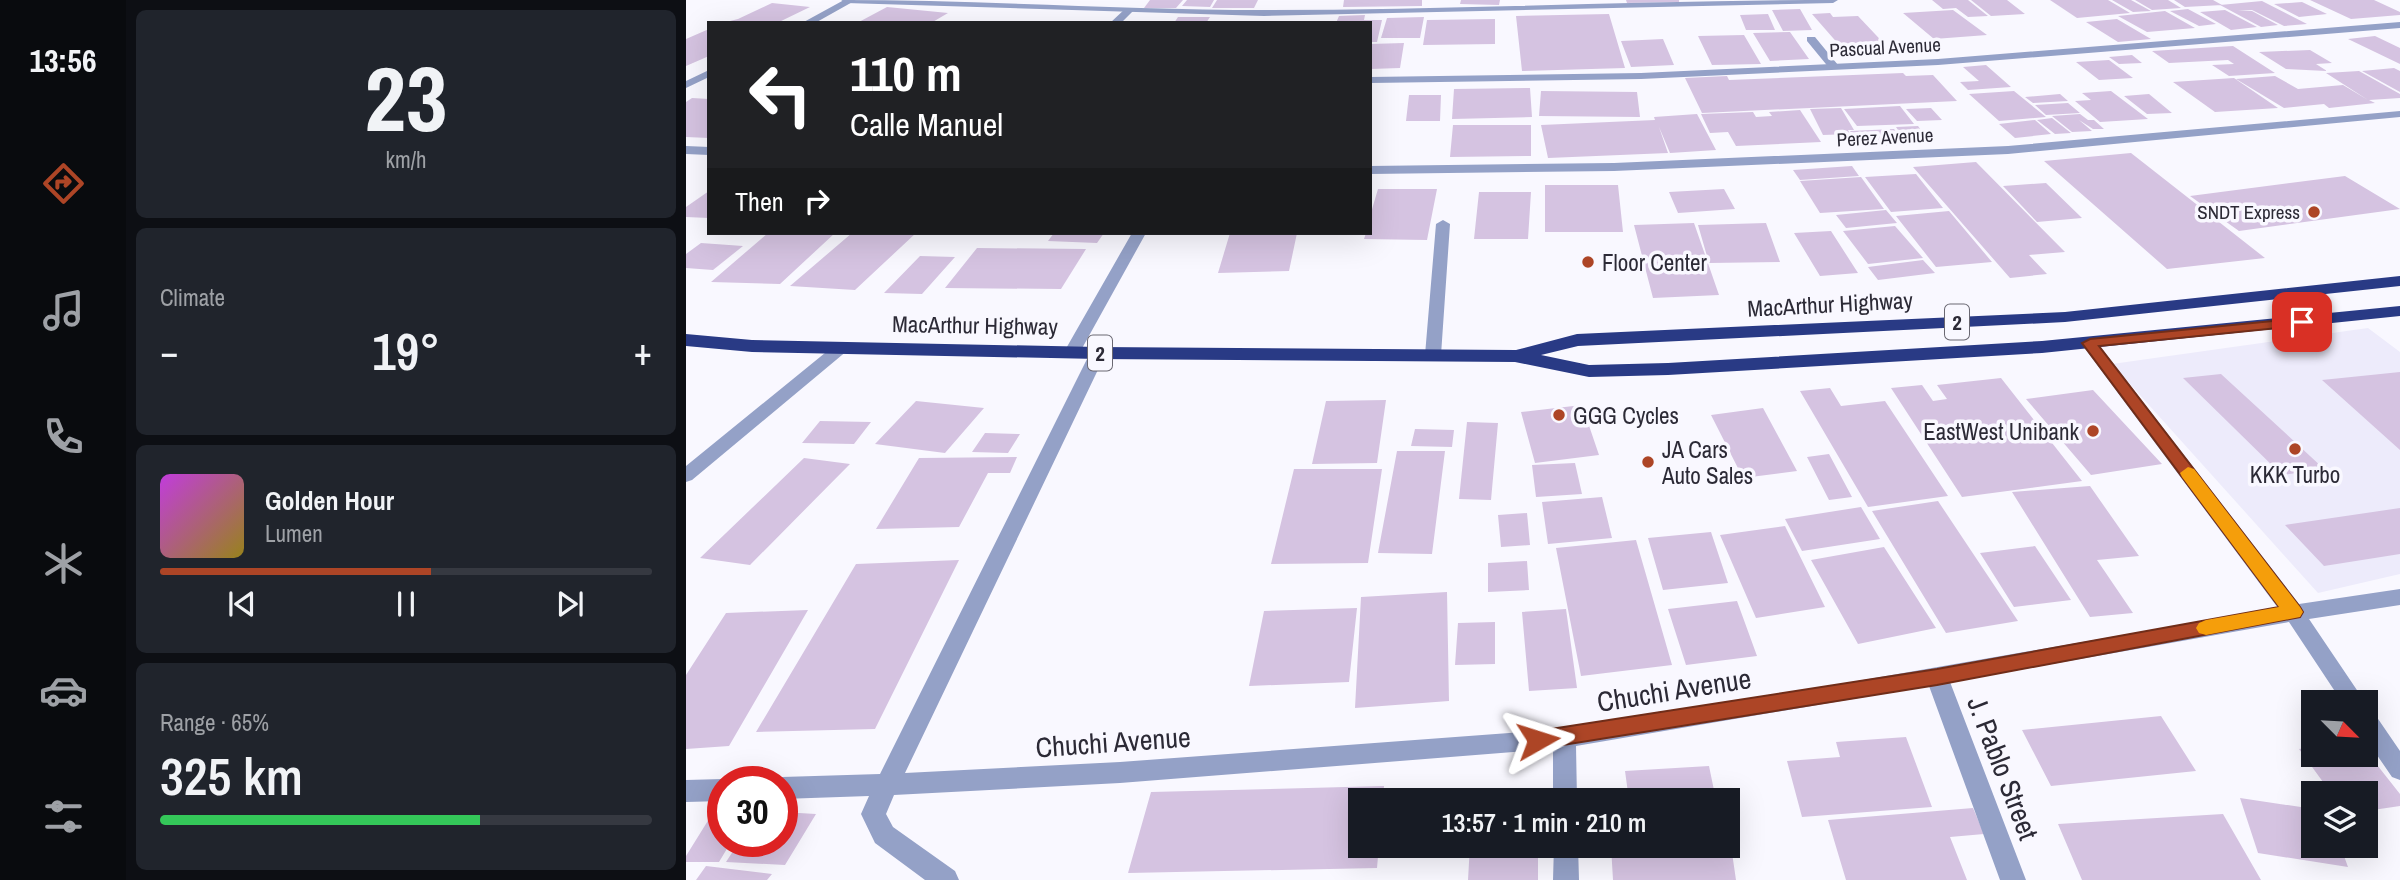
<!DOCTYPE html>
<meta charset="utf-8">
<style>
:root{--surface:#171b24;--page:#20242c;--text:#f1f3f6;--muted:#9ea1a6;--line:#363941;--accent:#ad4526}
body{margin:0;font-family:"Archivo Narrow",sans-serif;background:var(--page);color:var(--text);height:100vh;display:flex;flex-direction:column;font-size:26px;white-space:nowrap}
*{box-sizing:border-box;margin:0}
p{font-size:23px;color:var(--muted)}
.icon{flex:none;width:38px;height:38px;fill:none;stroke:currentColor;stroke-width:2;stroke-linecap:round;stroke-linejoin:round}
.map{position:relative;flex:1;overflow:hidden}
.drawer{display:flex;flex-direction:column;gap:10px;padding:10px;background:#0d0f14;width:560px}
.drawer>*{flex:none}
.banner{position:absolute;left:21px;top:21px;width:665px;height:214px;border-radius:0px;box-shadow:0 7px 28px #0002;background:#202124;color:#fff;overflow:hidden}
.needle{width:46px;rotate:114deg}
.fabs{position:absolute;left:1615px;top:690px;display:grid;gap:14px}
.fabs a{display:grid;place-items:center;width:77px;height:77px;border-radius:0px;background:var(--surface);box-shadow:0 7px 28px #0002;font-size:35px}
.speed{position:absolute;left:21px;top:766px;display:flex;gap:14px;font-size:35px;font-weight:700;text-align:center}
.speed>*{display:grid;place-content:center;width:91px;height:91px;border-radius:50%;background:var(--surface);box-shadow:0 7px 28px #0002;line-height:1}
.speed .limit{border:10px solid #d22;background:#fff;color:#111}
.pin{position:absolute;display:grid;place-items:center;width:60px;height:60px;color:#fff;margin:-30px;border-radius:14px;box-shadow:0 4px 10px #0006}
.me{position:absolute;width:77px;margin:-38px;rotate:84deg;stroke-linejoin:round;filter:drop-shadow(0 0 5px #0008)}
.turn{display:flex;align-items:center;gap:24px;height:147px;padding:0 28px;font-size:32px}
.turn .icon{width:91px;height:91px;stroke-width:2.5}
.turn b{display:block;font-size:49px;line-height:60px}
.then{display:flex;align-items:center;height:66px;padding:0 28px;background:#0003;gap:14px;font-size:26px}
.big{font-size:52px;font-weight:600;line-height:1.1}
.drawer .widget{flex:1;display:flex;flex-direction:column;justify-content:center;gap:10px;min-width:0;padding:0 24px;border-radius:10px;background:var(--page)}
.drawer .dial{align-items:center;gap:0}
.dial b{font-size:91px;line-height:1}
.song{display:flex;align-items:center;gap:21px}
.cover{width:84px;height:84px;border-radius:10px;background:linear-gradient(135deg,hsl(290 70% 55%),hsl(50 70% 35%))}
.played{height:7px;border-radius:4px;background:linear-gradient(90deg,var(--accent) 55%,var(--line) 55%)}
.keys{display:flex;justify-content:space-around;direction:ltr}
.heat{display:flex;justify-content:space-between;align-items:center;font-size:38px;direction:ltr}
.charge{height:10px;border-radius:5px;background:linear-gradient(90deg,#34c759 65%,var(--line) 0)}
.trip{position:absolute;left:662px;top:788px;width:392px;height:70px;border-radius:0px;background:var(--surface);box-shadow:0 7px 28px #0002;font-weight:600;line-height:70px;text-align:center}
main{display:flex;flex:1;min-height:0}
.dock{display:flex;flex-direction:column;width:126px;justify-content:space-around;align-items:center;background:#090b0e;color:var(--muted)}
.dock .icon{width:49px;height:49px}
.dock .on{color:var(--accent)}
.dock b{font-size:32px;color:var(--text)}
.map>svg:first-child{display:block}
</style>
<main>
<nav class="dock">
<b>13:56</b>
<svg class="icon on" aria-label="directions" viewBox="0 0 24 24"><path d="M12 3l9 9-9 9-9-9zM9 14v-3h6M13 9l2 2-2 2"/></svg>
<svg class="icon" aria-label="music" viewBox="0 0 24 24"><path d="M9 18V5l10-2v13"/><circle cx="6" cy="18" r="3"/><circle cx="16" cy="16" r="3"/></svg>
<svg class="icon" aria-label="phone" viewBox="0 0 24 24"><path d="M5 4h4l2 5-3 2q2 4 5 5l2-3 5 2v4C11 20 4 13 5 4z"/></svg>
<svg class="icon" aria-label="climate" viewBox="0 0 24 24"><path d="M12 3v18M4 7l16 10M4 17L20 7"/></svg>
<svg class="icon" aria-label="car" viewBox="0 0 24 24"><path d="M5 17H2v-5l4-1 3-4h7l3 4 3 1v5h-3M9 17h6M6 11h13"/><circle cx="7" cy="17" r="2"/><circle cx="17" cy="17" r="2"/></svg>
<svg class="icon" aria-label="filters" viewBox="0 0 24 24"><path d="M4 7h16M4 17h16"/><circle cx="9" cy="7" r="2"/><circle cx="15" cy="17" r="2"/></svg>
</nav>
<section class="drawer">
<div class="widget dial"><b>23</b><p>km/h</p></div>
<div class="widget"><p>Climate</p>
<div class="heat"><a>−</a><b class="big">19°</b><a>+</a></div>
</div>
<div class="widget">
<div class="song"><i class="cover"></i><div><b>Golden Hour</b><p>Lumen</p></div></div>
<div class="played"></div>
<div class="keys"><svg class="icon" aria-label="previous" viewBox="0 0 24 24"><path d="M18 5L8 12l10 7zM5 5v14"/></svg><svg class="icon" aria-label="pause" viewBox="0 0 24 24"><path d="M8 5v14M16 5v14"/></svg><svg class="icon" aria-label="next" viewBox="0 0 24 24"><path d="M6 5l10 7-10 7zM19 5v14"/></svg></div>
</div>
<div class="widget"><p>Range · 65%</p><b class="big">325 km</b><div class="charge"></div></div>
</section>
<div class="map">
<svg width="1714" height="880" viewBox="0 0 1714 880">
<rect width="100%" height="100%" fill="#f9f8ff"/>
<path fill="#edebfb" d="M1682,328L1714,352V574L1632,593L1426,364Z"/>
<path fill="#d5c3e1" d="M464,0H497L490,8H458Z
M501,0H528L524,7L496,6Z
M531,0H572L568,8H526Z
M658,0H736V6L657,7Z
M775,0H814L813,5L774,4Z
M940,0H993V2L941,3Z
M1246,0H1282L1302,16L1282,17L1270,8L1257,9Z
M1285,0H1321L1339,14L1305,16Z
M1364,0H1422L1444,13L1391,18Z
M1426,0H1445L1465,11L1447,12Z
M1449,0H1482L1495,8L1466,10Z
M1488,0H1527L1536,5L1499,7Z
M1624,0H1688L1714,12V15L1665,19Z
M1576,1L1621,24L1598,26L1566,10L1552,11H1566L1592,25L1575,27L1534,5Z
M1616,2L1641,14L1613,17L1588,4Z
M86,3L124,7L91,23H36L52,19Z
M201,7L262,13L245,23H171Z
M1114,9L1126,30L1097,31L1086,10Z
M1502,9L1530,24L1513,26L1484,11Z
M1267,10L1301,35L1248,39L1217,13Z
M1539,10L1571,27L1545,30L1514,12Z
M1479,11L1509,28L1461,32L1432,16Z
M1144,13L1147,17L1172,16L1206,52L1161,54L1126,14Z
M923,14L939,68L836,71L830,16Z
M1082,14L1089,30H1060L1054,15Z
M679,15L678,20H696L691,42H684V23H650L653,16Z
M492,17H524L520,23H488Z
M738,17L734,38H695L701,18Z
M809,19V44L737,45L741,20Z
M1431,19L1465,39L1432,42L1400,22Z
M23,29V56L0,66V39Z
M1104,32L1123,59L1084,61L1067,33Z
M1058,35L1075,64L1026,65L1012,36Z
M1689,36L1714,48V64L1662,39Z
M977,39L988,65L945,67L935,41Z
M718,43L714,68L684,69V44Z
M1547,46L1589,73L1543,76L1526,65L1548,64L1542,60L1483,63L1466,51Z
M1624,50L1646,63L1630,64L1641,71L1600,69L1573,52Z
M1446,55L1456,63L1433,64L1423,57Z
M1423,60L1447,78L1413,80L1390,62Z
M1300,65L1325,87L1282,90L1274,82L1293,81L1277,67Z
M1708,68L1714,71V92L1676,71Z
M1673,71L1714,94V98L1683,100L1689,103L1643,108L1638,104L1598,108L1550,79L1589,76L1612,89L1657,85L1682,100L1640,73Z
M1217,73L1220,76L1247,75L1271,101L1016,113L999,78L1041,76L1043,80Z
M1548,78L1592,108L1529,112L1487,82Z
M844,88L846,117L766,119L768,89Z
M855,91L951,92L954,117L853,116Z
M1328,91L1360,117L1313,121L1283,94Z
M1425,91L1462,119L1414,122L1389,101L1405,100L1396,93Z
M1374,94L1382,101L1347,103L1339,97Z
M1463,94L1486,113L1461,114L1438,96Z
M723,95H755L754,121H720Z
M6,98L23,99V138L0,137V102Z
M1382,103L1394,113L1360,115L1349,105Z
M1214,106L1228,124L1171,126L1158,109Z
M1155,108L1168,130H1162L1164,134L1137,135L1124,109Z
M1245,108L1256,120L1231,121L1220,109Z
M1114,110L1135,142L1050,146L1042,132L1024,133L1015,114L1067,112L1070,117L1086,116L1083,112Z
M1011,114L1030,150L984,153L973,127L982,153L862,158L855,125L969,120L968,117Z
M1394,114L1402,120H1408L1418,129H1407L1393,120L1406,131L1386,132L1366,116Z
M1366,118L1385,133L1369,134L1351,120Z
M1349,120L1365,134L1329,138L1313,124Z
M767,125H845V156L764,157Z
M1232,126L1241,138L1218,139L1210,127Z
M1208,129L1220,144L1175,147L1164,131Z
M1445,153L1579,258L1481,269L1358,161Z
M1290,162L1379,252L1343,255L1361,274L1324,278L1227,167Z
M1166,166L1173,176L1114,180L1107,170Z
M1230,174L1257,208L1205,212L1179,177Z
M1659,176L1714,209L1553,231L1504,196Z
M1175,177L1198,209L1134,213L1114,181Z
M1360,183L1396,218L1351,222L1317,186Z
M859,185H932L937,232H859Z
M692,189H751L741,240L678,239L680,233H684V216Z
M1038,189L1049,209L992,213L983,192Z
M23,191V218L0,217V207Z
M793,192H845L842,239H788Z
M1200,210L1211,223L1160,228L1150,215Z
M1263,211L1306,262L1250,267L1210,216Z
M1008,223L1033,295L967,298L948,225Z
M1080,223L1094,262L1023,263L1012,225Z
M1209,226L1237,258L1182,264L1157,231Z
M1145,231L1172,273L1134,276L1108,233Z
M82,233H149L94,284L25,282Z
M166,233H230L169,290L104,286Z
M368,233H418L411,243L362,241Z
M544,233H611L603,271L532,273Z
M15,243L57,246L27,270L0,268V254Z
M291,248L400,249L375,289L259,288Z
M234,256L269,257L236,294L198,293Z
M1237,260L1249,273L1192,280L1182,267Z
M1714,372V450L1636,380Z
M1535,374L1596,430L1638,469L1596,475L1497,378Z
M1315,378L1396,481L1276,497L1205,388L1236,385L1247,401L1261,399L1251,385Z
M1144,388L1155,406L1199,401L1262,496L1182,507L1114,391Z
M1407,390L1476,464L1405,475L1340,399Z
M700,400L691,463L626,464L640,401Z
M230,401L298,408L259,453L189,444Z
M896,405L913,455L849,463L835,412Z
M1077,408L1111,471L1057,478L1025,415Z
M134,421L185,422L168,444L116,443Z
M781,422L812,423L805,500L773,499Z
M729,429L768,430L766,447L725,446Z
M299,433L334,434L322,453L286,452Z
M711,451H759L746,554L692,553Z
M1143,454L1166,497L1143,500L1121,457Z
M331,457L324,473H302L273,527L190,529L233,458Z
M118,458L164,464L64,565L14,558Z
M889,463L896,494L850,497L846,465Z
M608,469H696L682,563L585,564Z
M1404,486L1453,556L1411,560L1447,613L1404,617L1326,492Z
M916,497L926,538L862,544L856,502Z
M1252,501L1332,621L1260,633L1186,511Z
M1175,507L1194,539L1116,551L1099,519Z
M1714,508V554L1638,566L1599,525Z
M841,513L844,545L815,547L812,515Z
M1099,526L1139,607L1070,618L1034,535Z
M1025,532L1042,583L977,590L962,538Z
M950,540L986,665L895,676L870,548Z
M1349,546L1385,600L1328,607L1294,553Z
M1198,547L1250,628L1172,644L1125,560Z
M273,560L189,729L70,732L170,564Z
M841,561L843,590L802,592V563Z
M761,592L763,701L669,708L675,597Z
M1051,601L1071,656L1000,665L982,609Z
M671,608L663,682L563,686L578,611Z
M880,609L891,688L843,691L836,612Z
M122,610L43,746L0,749V675L40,613Z
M809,622V664L769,665L772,623Z
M1475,716L1510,771L1365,786L1336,730Z
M1220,737L1246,807L1116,817L1101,761L1154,757L1150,742Z
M1628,747V754H1680V751L1714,794V806L1680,811V793H1645L1613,749Z
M1023,766L1030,800H943L939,771Z
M698,786L697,800H674V845H693L691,868L442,873L465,792Z
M1554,798L1628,809V845H1654L1662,867L1572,853Z
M1287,808L1298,834L1264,837L1281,880H1160L1142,820Z
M96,812L130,814L99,865L40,862L53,842H96Z
M1537,814L1575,880H1396L1372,824Z
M23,819H37V842H45L33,862H0V856Z
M784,845H852V880H782Z
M925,846H1045L1050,880H927Z
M20,866L86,874L81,880H10Z"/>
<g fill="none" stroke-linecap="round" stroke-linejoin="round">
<path fill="#94a1c7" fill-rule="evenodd" d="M158,0H170L129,23H116Z
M440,8L448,10L435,23H424Z
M1121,37H1129L1152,65V69H1144L1121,41Z
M23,70V77L0,88V81Z
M757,220L764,224L755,355L747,360L739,355L750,224Z
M156,342L164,347L162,350L6,480L0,482V466L150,344Z"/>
<path fill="#94a1c7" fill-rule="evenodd" d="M155,0C297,0 438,10 579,10C770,10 961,0 1152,0L1147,3L578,16L160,3Z
M1714,22V28L1252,65L955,79L684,83V77L955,73L1252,59Z
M1714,111V117L1322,154L928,171L684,174V166L928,163L1322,146Z
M0,146L23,147V155L0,154Z
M446,233H460L394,352L386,357L380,355L378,352Z
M1403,338L1409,340L1613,604L1714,589V605L1623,619L1679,702H1656L1603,622L1264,682L1340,880H1314L1243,686L890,746L891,800H867V749L434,783L208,795L200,814L207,827L269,871L273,880H239L189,843L175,814L183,796L96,799V782H87L96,777L194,774L404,353L412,348L420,353L219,773L434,762L851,731L1090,695L1592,608L1397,346L1395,343Z
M1680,710L1688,713L1714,751V780L1706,777L1680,739Z
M37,779L45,782H37V801L0,802V780Z
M868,845H892L893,880H867Z"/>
<path fill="#293a85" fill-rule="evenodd" d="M1714,276V286L1379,322L892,346L855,355L903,365L982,363L1356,341L1714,306V316L1356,353L982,375L903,377L829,362L412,359L66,352L0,346V334L66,340L412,347L830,350L891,334L1379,312Z"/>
</g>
<path fill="#ad4526" stroke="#702d19" stroke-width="2" d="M1616,318L1623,322L1621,325L1413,346L1614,607L1617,612L1614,617L1251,685L852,749L845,746L842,740L845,734L852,731L1251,669L1593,607L1396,343L1404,339Z"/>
<path fill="#f59e0b" d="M1502,467L1508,469L1614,607L1617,612L1614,617L1520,635L1513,633L1510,628L1513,623L1520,620L1593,607L1496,477L1494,473Z"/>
<g fill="#ad4526" stroke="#f9f8ff" stroke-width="2.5">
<circle cx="1628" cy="212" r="7"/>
<circle cx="902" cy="262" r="7"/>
<circle cx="873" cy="415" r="7"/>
<circle cx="1407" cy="431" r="7"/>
<circle cx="1609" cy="449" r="7"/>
<circle cx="962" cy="462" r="7"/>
</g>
<g text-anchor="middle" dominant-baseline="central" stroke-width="7" stroke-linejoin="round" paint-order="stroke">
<g font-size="19" fill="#2c2a36" stroke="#f9f8ff">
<text transform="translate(1199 47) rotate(-3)">Pascual Avenue</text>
<text transform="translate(1199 137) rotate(-3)">Perez Avenue</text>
</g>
<g font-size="19" fill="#2c2a36" stroke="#f9f8ff" text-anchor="end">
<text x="1614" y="212">SNDT Express</text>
</g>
<g fill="#f9f8ff" stroke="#6a6872" stroke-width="2">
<rect x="1259" y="304.5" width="24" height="35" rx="5"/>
<rect x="402" y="335.5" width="24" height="35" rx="5"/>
</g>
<g font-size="21" font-weight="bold" fill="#2c2a36">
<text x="1271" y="322">2</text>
<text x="414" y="353">2</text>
</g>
<g font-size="23" fill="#2c2a36" stroke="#f9f8ff" text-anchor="start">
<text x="916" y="262">Floor Center</text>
<text x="887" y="415">GGG Cycles</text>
<text x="1393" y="431" text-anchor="end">EastWest Unibank</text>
<text x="976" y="449">JA Cars<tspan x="976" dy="26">Auto Sales</tspan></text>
<text x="1609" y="474" text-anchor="middle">KKK Turbo</text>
</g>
<g font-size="23" fill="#2c2a36" stroke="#f9f8ff">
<text transform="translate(1144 304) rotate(-3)">MacArthur Highway</text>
<text transform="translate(289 325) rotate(1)">MacArthur Highway</text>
</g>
<g font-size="28" fill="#2c2a36" stroke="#f9f8ff">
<text transform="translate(988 690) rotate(-9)">Chuchi Avenue</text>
<text transform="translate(427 742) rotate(-4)">Chuchi Avenue</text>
<text transform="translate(1317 768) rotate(69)">J. Pablo Street</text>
</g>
</g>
</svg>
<div class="fabs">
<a><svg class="needle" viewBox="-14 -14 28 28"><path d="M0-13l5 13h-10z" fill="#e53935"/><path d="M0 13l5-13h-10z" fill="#9ea1a6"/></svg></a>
<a><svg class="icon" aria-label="layers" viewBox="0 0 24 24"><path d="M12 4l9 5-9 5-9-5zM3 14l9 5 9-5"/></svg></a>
</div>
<div class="speed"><div class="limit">30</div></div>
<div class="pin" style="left:1616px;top:322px;background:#d93025"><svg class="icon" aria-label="arrive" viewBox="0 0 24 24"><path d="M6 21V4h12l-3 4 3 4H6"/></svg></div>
<svg class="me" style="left:852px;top:740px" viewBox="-20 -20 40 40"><path d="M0-17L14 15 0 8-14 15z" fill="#ad4526" stroke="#fff" stroke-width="4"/></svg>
<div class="trip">13:57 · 1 min · 210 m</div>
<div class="banner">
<div class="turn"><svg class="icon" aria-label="left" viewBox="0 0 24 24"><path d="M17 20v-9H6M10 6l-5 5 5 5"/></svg><div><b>110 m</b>Calle Manuel</div></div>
<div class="then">Then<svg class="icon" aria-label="right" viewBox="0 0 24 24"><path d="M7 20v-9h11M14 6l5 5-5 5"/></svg></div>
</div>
</div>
</main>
